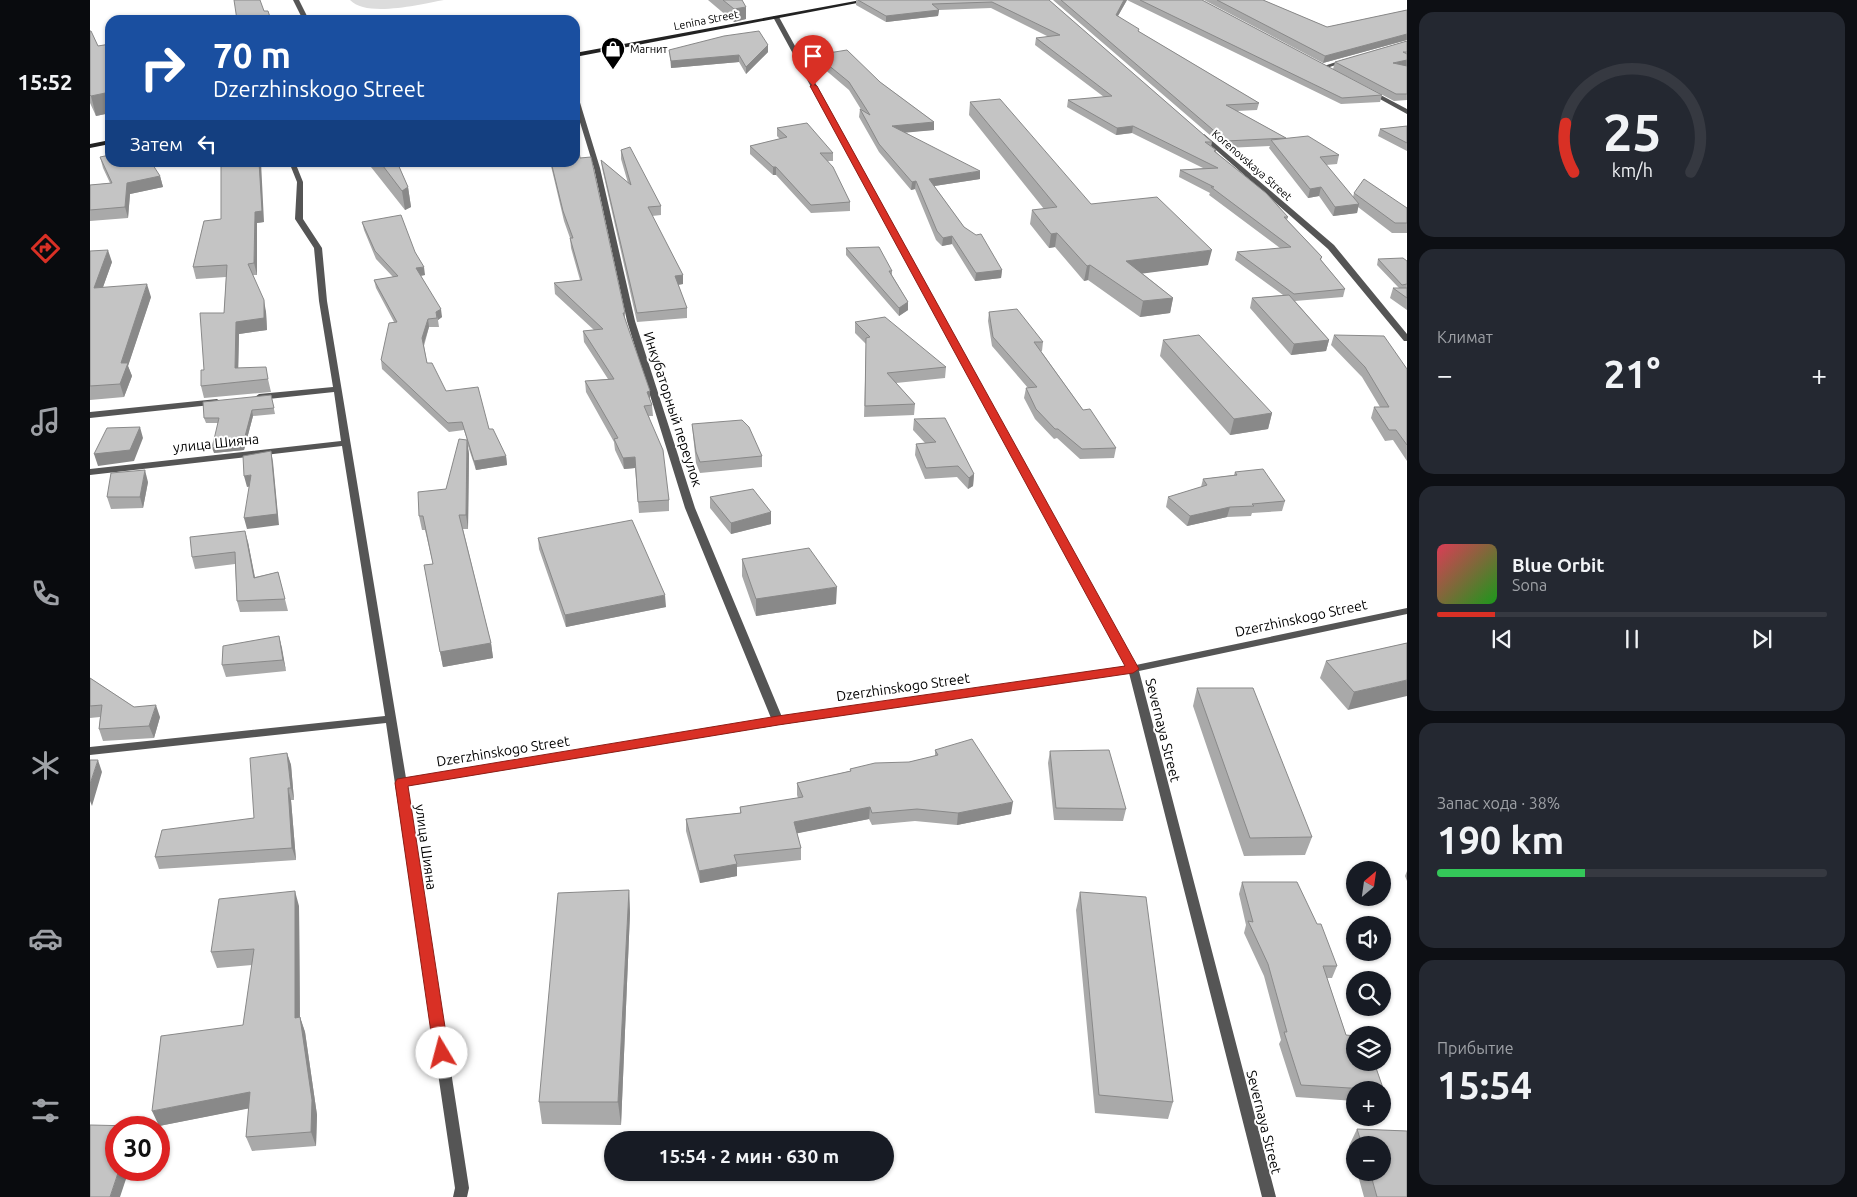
<!DOCTYPE html>
<html lang="ru">
<meta charset="utf-8">
<style>
:root{--surface:#171b24;--page:#242831;--text:#f1f3f6;--muted:#9ea1a6;--line:#363941;--accent:#d93025}
body{margin:0;font-family:Ubuntu,sans-serif;background:var(--page);color:var(--text);height:100vh;display:flex;flex-direction:column;font-size:19px;white-space:nowrap}
*{box-sizing:border-box;margin:0}
p{font-size:16px;color:var(--muted)}
.icon{flex:none;width:28px;height:28px;fill:none;stroke:currentColor;stroke-width:2;stroke-linecap:round;stroke-linejoin:round}
.map{position:relative;flex:1;overflow:hidden}
.details{display:flex;flex-direction:column;gap:12px;padding:12px;background:#0d0f14;width:450px}
.details>*{flex:none}
.banner{position:absolute;left:15px;top:15px;width:475px;height:152px;border-radius:15px;box-shadow:0 1px 4px #0004;background:#1a4fa0;color:#fff;overflow:hidden}
.needle{width:32px;rotate:29deg}
.buttons{position:absolute;left:1256px;top:861px;display:grid;gap:10px}
.buttons a{display:grid;place-items:center;width:45px;height:45px;border-radius:50%;background:var(--surface);box-shadow:0 1px 4px #0004;font-size:25px}
.speed{position:absolute;left:15px;top:1116px;display:flex;gap:10px;font-size:25px;font-weight:700;text-align:center}
.speed>*{display:grid;place-content:center;width:65px;height:65px;border-radius:50%;background:var(--surface);box-shadow:0 1px 4px #0004;line-height:1}
.speed .limit{border:8px solid #d22;background:#fff;color:#111}
.pin{position:absolute;display:grid;place-items:center;width:42px;height:42px;color:#fff;margin:-51px -21px;border-radius:50% 50% 50% 0;rotate:-45deg;box-shadow:0 0 5px #0007}
.pin .icon{rotate:45deg}
.me{position:absolute;width:55px;margin:-28px;rotate:352deg;stroke-linejoin:round;filter:drop-shadow(0 0 4px #0008)}
.turn{display:flex;align-items:center;gap:18px;height:105px;padding:0 25px;font-size:22px}
.turn .icon{width:65px;height:65px;stroke-width:2.5}
.turn b{display:block;font-size:35px;line-height:42px}
.then{display:flex;align-items:center;height:48px;padding:0 25px;background:#0003;gap:10px;font-size:19px}
.big{font-size:38px;font-weight:700;line-height:1.1}
.details .widget{flex:1;display:flex;flex-direction:column;justify-content:center;gap:8px;min-width:0;padding:0 18px;border-radius:15px;background:var(--page)}
.details .dial{align-items:center;gap:0}
.dial svg{height:130px;overflow:visible;fill:none;stroke:var(--line);stroke-width:7;stroke-linecap:round;text-anchor:middle}
.dial text{fill:var(--text);stroke:none}
.song{display:flex;align-items:center;gap:15px}
.cover{width:60px;height:60px;border-radius:8px;background:linear-gradient(135deg,hsl(350 70% 55%),hsl(120 70% 35%))}
.played{height:5px;border-radius:2px;background:linear-gradient(90deg,var(--accent) 15%,var(--line) 15%)}
.keys{display:flex;justify-content:space-around;direction:ltr}
.heat{display:flex;justify-content:space-between;align-items:center;font-size:28px;direction:ltr}
.charge{height:8px;border-radius:4px;background:linear-gradient(90deg,#34c759 38%,var(--line) 0)}
.trip{position:absolute;left:514px;top:1131px;width:290px;height:50px;border-radius:25px;background:var(--surface);box-shadow:0 1px 4px #0004;font-weight:700;line-height:50px;text-align:center}
main{display:flex;flex:1;min-height:0}
.dock{display:flex;flex-direction:column;width:90px;justify-content:space-around;align-items:center;background:#090b0e;color:var(--muted)}
.dock .icon{width:35px;height:35px}
.dock .on{color:var(--accent)}
.dock b{font-size:22px;color:var(--text)}
.map>svg:first-child{display:block}
</style>
<main>
<nav class="dock">
<b>15:52</b>
<svg class="icon on" aria-label="directions" viewBox="0 0 24 24"><path d="M12 3l9 9-9 9-9-9zM9 14v-3h6M13 9l2 2-2 2"/></svg>
<svg class="icon" aria-label="music" viewBox="0 0 24 24"><path d="M9 18V5l10-2v13"/><circle cx="6" cy="18" r="3"/><circle cx="16" cy="16" r="3"/></svg>
<svg class="icon" aria-label="phone" viewBox="0 0 24 24"><path d="M5 4h4l2 5-3 2q2 4 5 5l2-3 5 2v4C11 20 4 13 5 4z"/></svg>
<svg class="icon" aria-label="climate" viewBox="0 0 24 24"><path d="M12 3v18M4 7l16 10M4 17L20 7"/></svg>
<svg class="icon" aria-label="car" viewBox="0 0 24 24"><path d="M5 17H2v-5l4-1 3-4h7l3 4 3 1v5h-3M9 17h6M6 11h13"/><circle cx="7" cy="17" r="2"/><circle cx="17" cy="17" r="2"/></svg>
<svg class="icon" aria-label="filters" viewBox="0 0 24 24"><path d="M4 7h16M4 17h16"/><circle cx="9" cy="7" r="2"/><circle cx="15" cy="17" r="2"/></svg>
</nav>
<div class="map">
<svg width="1317" height="1197" viewBox="0 0 1317 1197">
<rect width="100%" height="100%" fill="#fff"/>
<path fill="#dcdcdc" d="M260,0H354C331,4 277,18 260,0Z"/>
<g fill="none" stroke-linecap="round" stroke-linejoin="round">
<path fill="#555" fill-rule="evenodd" d="M203,0H209L219,20H213Z
M684,16L689,17L1046,665L1317,608V614L1049,671L1186,1197H1172L1039,673L688,725L317,786L379,1188L377,1197H363L365,1188L296,723L0,755V747L295,716L252,446L0,475V469L251,441L244,392L169,400L165,397L169,394L243,387L229,301L224,248L205,219L207,182L199,162H205L213,182V219L232,248L237,301L316,778L681,718L595,508L537,321L504,168L485,106V94L488,96L510,168L545,321L605,508L692,717L1036,666L683,17Z
M1255,59L1260,60L1234,69L1231,67Z
M1279,91H1283L1317,109V114L1279,93Z
M1110,134H1114L1244,245L1317,334V341H1314L1238,249L1110,136Z
M127,399L131,402L130,404L0,418V412Z"/>
<path fill="#222" fill-rule="evenodd" d="M771,0H783L485,57V53Z
M20,140V144L0,148V144Z"/>
</g>
<path fill="#a9a9a9" d="M618,0H652L656,19L644,22Z
M766,0H959L1122,142L1121,147L1126,150V152L1198,217L1197,220L1232,257L1231,260L1255,289L1253,297L1205,301L1239,340L1236,351L1201,355L1160,308L1162,298L1193,295L1145,260L1147,252L1190,248L1119,195L1120,193L1089,177L1090,170L1113,168L1042,133L1026,135L977,107L978,100L1014,97L945,45L946,38L959,37L901,8L849,10L848,16L796,22L766,5Z
M963,0H1112L1292,95L1290,102L1251,104L1037,0L1028,16L1048,31L1169,103L1167,110L1147,111L1196,138L1249,155L1247,164L1236,165L1263,197L1264,193L1317,208V233H1302L1268,207L1267,213L1243,216L1229,196L1218,198L1179,148L1180,146L1135,148Z
M1114,0H1173L1237,27L1317,10V40L1233,63Z
M0,31L8,46L20,44V113L6,116L0,103Z
M1317,41V100L1304,101L1243,69L1245,62Z
M579,50L678,52L656,74L649,62L581,68Z
M726,55L790,82L844,122V130L815,132L890,179L844,186L874,227L912,270L911,278L885,281L862,244L852,246L846,240L825,189L821,190L789,152L769,117L770,109L772,111L759,90L726,62Z
M880,102L1001,204L1118,265L1052,273L1083,298L1080,313L1050,317L998,280L994,281L965,247L959,248L940,224L942,210L954,209L879,115Z
M1317,126V151L1288,136L1290,129Z
M687,128L743,153V161H738L760,202V211L721,213L686,175H683L660,154V146L690,139L687,136Z
M531,150L571,206V215L562,216L593,275V284L588,285L597,308V318L547,322L512,168L511,160L538,183L531,159Z
M10,157L70,176L73,187L40,194L38,218L0,221V185L20,183L13,168Z
M490,158L535,313V319L560,391V400L562,405L563,416H559L579,500V511L549,513L545,468L534,469L525,450L524,442L496,392L495,381L518,379L494,342L493,331L504,330L465,294L464,283L490,280L481,248L480,238L474,221L461,166L457,167L456,162H485Z
M277,162H307L318,187L321,207L315,210Z
M114,221L174,222L167,223V275H163L176,312L177,330L149,334L148,368L178,379L181,392L114,398L111,386L114,370L134,313L136,277L106,279L103,267Z
M272,222L325,252L335,275L331,276L352,317L348,320L349,327H339L334,346L337,363L356,391L399,429L416,456L417,465L386,470L377,443L379,454L378,529H373L401,643L403,658L353,667L334,565L343,564L335,530H332L329,516L356,489L377,440L374,430L359,432L292,369L291,360L304,322L286,288L284,280L303,277L286,259L274,230Z
M756,248L802,271V275L818,302V310L809,316L756,255Z
M0,251L22,262L13,287L61,297L38,366L42,376L34,397L0,400Z
M1288,259L1317,261V310L1300,298L1303,288H1309L1287,265Z
M899,312L953,342L952,351H951L993,410L1026,448L1024,458L990,459L967,438L964,439L945,419L934,398L936,388H938L902,346L898,321Z
M765,322L856,367L855,378L806,383L825,404L824,415L774,417L776,344L765,333Z
M1244,335L1317,369V461L1303,440L1295,441L1281,418L1284,407H1290L1272,377L1241,345Z
M1073,340L1182,413L1178,429L1140,435L1070,356Z
M181,395L185,414L163,416L154,450L124,453L128,423H116L114,418Z
M824,419L884,474L883,486L878,489L867,477L835,479L825,455L826,444L835,443L823,430Z
M602,424L672,456V467L610,473L606,463L603,435Z
M1145,472L1195,501L1192,511L1162,513L1161,516L1137,517L1097,526L1076,507L1078,497L1111,487L1113,479L1144,475Z
M58,482L53,508L21,509L17,497Z
M620,497L681,512V524L641,534L620,508Z
M448,538L576,607L476,627L449,549Z
M158,542L165,577L188,572L198,611L150,612L147,601L145,564L105,569L102,557Z
M652,559L746,604L666,616L652,576Z
M189,636L196,671L136,677L132,665Z
M1317,643L1258,710L1230,678L1236,661Z
M0,678L44,707L70,717L64,738L13,741L9,729L10,717L0,718Z
M1107,688L1222,837L1215,855L1154,856L1103,706Z
M845,750L921,814L867,825L825,821L782,825L779,819L707,833L711,848V860L647,867V876L610,883L596,831V819L650,813V807L708,798L707,795V783L760,771V769L819,762L845,756Z
M960,751L1036,809L1033,821L964,820L958,763Z
M197,753L201,765L204,800H201L206,860L69,869L65,857L164,818Z
M1317,871V881L1315,876Z
M1152,882L1247,966L1242,978H1237L1256,1035L1294,1091L1292,1094V1090H1265V1101L1206,1097L1189,1044L1191,1040L1174,976L1154,933L1156,925L1149,894Z
M539,890L540,913L531,1125L452,1124L449,1102Z
M990,892L1083,1102L1078,1119L1005,1113L986,910Z
M209,906L210,1017L215,1032L227,1115L226,1146L162,1151L156,1137L159,1108L69,1126L153,1025L162,965L127,968L121,952Z
M1267,1129L1317,1131V1197H1274L1267,1172H1292V1145H1265V1167L1259,1146Z"/>
<path fill="#898989" d="M1034,0H1037L1025,21L1026,15Z
M656,7V19L644,22V9Z
M849,10L848,16L796,22V16Z
M1317,34V40L1233,63L1235,56Z
M678,45V52L656,74V67Z
M649,55V62L581,68V61Z
M1317,60V67L1303,63Z
M20,92V113L6,116L1,96Z
M844,122V130L802,134V126Z
M1043,126L1042,133L1026,135L1027,128Z
M169,162H171L174,222L167,223V275L164,263L165,212Z
M683,167H686V175H683Z
M890,171V179L838,187L839,179Z
M70,176L73,187L40,194L38,218L35,207L37,183Z
M826,181L825,189L821,190L822,182Z
M318,187L321,207L315,210L312,191Z
M1231,187L1229,196L1218,198L1220,189Z
M1269,204L1267,213L1243,216L1245,207Z
M967,233L965,247L959,248L961,234Z
M862,236V244L852,246L853,238Z
M18,250L22,262L8,301L4,288Z
M1122,250L1118,265L1034,276L1036,261Z
M1000,265L998,280L994,281L997,266Z
M334,267L335,275L327,276L326,268Z
M912,270L911,278L885,281L886,273Z
M593,275V284L586,285L585,276Z
M57,284L61,297L38,366L42,376L34,397L30,384L31,363Z
M1083,298L1080,313L1050,317L1053,301Z
M174,300L176,312L177,330L149,334L148,380L145,368L146,322Z
M818,302V310L809,316V308Z
M351,309L352,317L348,320L346,312Z
M338,319L339,327L333,346L332,338Z
M1239,340L1236,351L1201,355L1204,344Z
M560,391V402L557,392Z
M162,410L163,416L154,450L124,453L122,448Z
M1182,413L1178,429L1140,435L1144,419Z
M50,427L53,438L44,461L8,466L4,454Z
M377,440L379,454L378,529L376,515Z
M181,451L183,462L189,525L157,529L154,518Z
M416,456L417,465L386,470L384,461Z
M545,457V468L534,469L533,458Z
M55,470L58,482L53,508L50,497Z
M884,474L883,486L878,489L879,478Z
M161,475L163,486L157,487L154,476Z
M1140,507L1137,517L1097,526L1100,516Z
M681,512V524L641,534V523Z
M155,531L158,542L167,589L164,578Z
M747,587L746,604L666,616V599Z
M575,595L576,607L476,627L475,615Z
M189,636L192,648L196,671L193,660Z
M401,643L403,658L353,667L350,652Z
M1317,680V696L1258,710L1264,692Z
M66,705L70,717L64,738L59,726Z
M197,753L201,765L204,800L201,788Z
M8,760L12,772L2,806L0,801V784Z
M198,788L201,800L206,860L202,848Z
M923,802L921,814L867,825L868,813Z
M780,807L779,819L704,834V822Z
M647,864V876L610,883L609,871Z
M539,890L540,913L531,1125L528,1102Z
M205,891L209,906L210,1033L205,1018Z
M210,1017L215,1032L227,1115L226,1146L221,1132Z
M160,1092L166,1107L69,1126L62,1111Z
M29,1170H39L30,1197H20Z"/>
<path fill="#c4c4c4" stroke="#898989" d="M144,0H170L174,11H178L181,20H147Z
M633,0H652L656,7L644,9Z
M768,0H959L1122,142H1115L1126,150L1124,151L1176,193L1198,217H1194L1232,257L1230,259L1255,289L1204,294L1147,252L1201,247L1121,187H1124L1090,170L1128,168L1043,126L1027,128L978,100L1022,96L946,38L970,35L902,2L842,4L849,10L796,16Z
M971,0H1034L1026,15L1049,29L1048,31L1169,103L1136,105L1196,138L1136,141Z
M1050,0H1112L1292,95L1252,98Z
M1127,0H1173L1237,27L1317,10V34L1235,56Z
M0,31H1L8,46L20,44V92L1,96L0,95Z
M669,31L678,45L656,67L649,55L581,61L579,50L634,36Z
M1317,41V52H1313L1317,54V60L1303,63L1317,66V94H1306L1245,62Z
M757,50L790,82L844,122L802,126L890,171L839,179L874,227L886,235L891,234L912,270L886,273L862,236L853,238L847,231L826,181L822,182L789,144L770,109L780,115L759,82L726,55Z
M910,99L1001,204L1067,197L1122,250L1036,261L1083,298L1053,301L1000,265L997,266L967,233L961,234L942,210L967,207L880,102Z
M717,123L743,153H730L743,167L760,202L721,205L686,167H683L660,146L697,137L687,128Z
M1317,126V143L1290,129Z
M485,136L487,138L490,158L501,157L535,313H533L560,391L557,392L562,405L554,406L573,450L579,500L548,502L545,457L533,458L524,439L528,438L495,381L524,379L493,331L513,329L464,283L492,280L480,238H483L473,211L461,162H485Z
M1218,136L1249,155L1230,157L1269,204L1245,207L1231,187L1220,189L1181,140Z
M540,147L571,206L558,207L593,275L585,276L597,308L547,313L511,160L541,185L531,150Z
M20,155V162H61L70,176L37,183L35,207L0,210V185L22,183L10,157Z
M131,162H169L172,211L165,212L164,263L158,264L174,300V318L146,322L145,368L176,367L178,379L111,386V370H114L110,313H134L137,265L103,267L114,221L131,219Z
M290,162H307L318,187L312,191Z
M1274,179L1317,208V223H1305L1264,193Z
M311,215L325,252L334,267L326,268L351,309L346,312L347,318L338,319L332,338L337,363H342L356,391L388,387L399,429H403L416,456L384,461L372,422L358,423L291,360L299,323L307,322L284,280L308,276L285,251L272,222Z
M789,247L802,271H799L818,302L809,308L756,248Z
M18,250L4,288L57,284L31,363H38L30,384L0,386V251Z
M1313,258L1317,261V284L1312,285L1288,259Z
M1303,288H1317V298Z
M1199,295L1239,340L1204,344L1162,298Z
M927,309L953,342H944L993,410L1000,409L1026,448L992,449L968,429H965L946,409L936,388L947,387L903,337L899,312Z
M795,317L856,367L797,373L825,404L775,406L776,338L780,337L765,322Z
M1109,335L1182,413L1144,419L1073,340Z
M1244,335L1294,336L1317,369V445L1306,430H1299L1284,407H1299L1275,367Z
M181,395L184,408L162,410L153,444L122,448L129,418H114L113,402Z
M855,418L884,474L879,478L868,466L836,468L826,444L846,442L824,419Z
M652,420L659,427L672,456L610,462L606,452L602,424Z
M50,427L40,450L4,454L17,428Z
M369,439L377,440L376,515H369L401,643L350,652L334,565L343,564L333,516H329L328,492L356,489Z
M181,451L187,514L154,518L161,475L154,476L153,456Z
M1173,469L1195,501L1162,504L1164,506L1140,507L1100,516L1078,497L1117,485L1113,479L1147,475L1145,472Z
M55,470L50,497H17L21,473Z
M663,489L681,512L641,523L620,497Z
M542,520L575,595L475,615L448,538Z
M155,531L164,578L188,572L195,599L147,601L145,552L102,557L100,537Z
M719,548L747,587L666,599L652,559Z
M189,636L193,660L132,665L133,646Z
M1317,643V680L1264,692L1236,661Z
M0,678L44,707L66,705L59,726L9,729L12,705L0,706Z
M1107,688H1163L1222,837L1160,838Z
M882,739L923,802L868,813L827,809L782,813L780,807L704,822L711,848L644,855L647,864L609,871L596,819L651,813L650,807L713,797L707,783L761,771L760,769L785,763L819,762L848,755L845,750Z
M1019,750L1036,809L966,808L960,751Z
M197,753L201,788H198L202,848L65,857L72,830L164,818L160,758Z
M0,760H8L0,784Z
M1152,882H1207L1227,924H1231L1247,966H1233L1256,1035L1265,1036V1062H1284L1294,1091L1292,1090L1211,1085L1194,1032H1197L1178,964L1158,921L1163,922Z
M539,890L528,1102H449L468,893Z
M205,891V1018L210,1017L222,1100L221,1132L156,1137L160,1092L62,1111L71,1036L153,1025L164,949L121,952L129,899Z
M990,892L1056,897L1083,1102L1009,1095Z
M0,1125L44,1126L43,1128H26V1170H29L20,1197H0Z
M1267,1129L1317,1131V1197H1287L1280,1172H1292V1145H1272Z"/>
<path fill="#d93025" stroke="#8d1f18" d="M723,84L727,86L1049,669L1043,673L688,725L318,786L359,1053L357,1058L352,1060L346,1058L344,1053L305,783L307,779L688,716L1035,666L720,86Z"/>
<defs>
<g id="shop-pin" transform="scale(1.25)"><path d="M0 17L-7.5 6A9.5 9.5 0 1 1 7.5 6Z" fill="#000" stroke="#fff"/><path d="M-5-2.5h2.3a2.7 3.5 0 0 1 5.4 0H5L5.5 6h-11ZM-1.5-2.5h3a1.5 2.3 0 0 0-3 0Z" fill="#fff"/></g>
</defs>
<g fill-rule="evenodd">
<use href="#shop-pin" x="523" y="49"/>
</g>
<g text-anchor="middle" dominant-baseline="central" stroke-width="4" stroke-linejoin="round" paint-order="stroke">
<g font-size="11" fill="#000" stroke="#fff">
<text transform="translate(616 20) rotate(-11)">Lenina Street</text>
<text transform="translate(1162 165) rotate(41)">Korenovskaya Street</text>
</g>
<g font-size="11" fill="#000" stroke="#fff" text-anchor="start">
<text x="540" y="49">Магнит</text>
</g>
<g font-size="14" fill="#000" stroke="#fff">
<text transform="translate(583 409) rotate(72)">Инкубаторный переулок</text>
<text transform="translate(126 443) rotate(-6)">улица Шияна</text>
<text transform="translate(1211 618) rotate(-12)">Dzerzhinskogo Street</text>
<text transform="translate(813 687) rotate(-8)">Dzerzhinskogo Street</text>
<text transform="translate(1073 730) rotate(76)">Severnaya Street</text>
<text transform="translate(413 751) rotate(-9)">Dzerzhinskogo Street</text>
<text transform="translate(336 847) rotate(82)">улица Шияна</text>
<text transform="translate(1174 1122) rotate(76)">Severnaya Street</text>
</g>
</g>
</svg>
<div class="buttons">
<a><svg class="needle" viewBox="-14 -14 28 28"><path d="M0-13l5 13h-10z" fill="#e53935"/><path d="M0 13l5-13h-10z" fill="#9ea1a6"/></svg></a>
<a><svg class="icon" aria-label="sound" viewBox="0 0 24 24"><path d="M4 9h4l5-4v14l-5-4H4zM17 9q2 3 0 6"/></svg></a>
<a><svg class="icon" aria-label="search" viewBox="0 0 24 24"><circle cx="10" cy="10" r="6"/><path d="M15 15l6 6"/></svg></a>
<a><svg class="icon" aria-label="layers" viewBox="0 0 24 24"><path d="M12 4l9 5-9 5-9-5zM3 14l9 5 9-5"/></svg></a>
<a>+</a>
<a>−</a>
</div>
<div class="speed"><div class="limit">30</div></div>
<div class="pin" style="left:723px;top:86px;background:#d93025"><svg class="icon" aria-label="arrive" viewBox="0 0 24 24"><path d="M6 21V4h12l-3 4 3 4H6"/></svg></div>
<svg class="me" style="left:352px;top:1053px" viewBox="-20 -20 40 40"><circle r="19" fill="#fff"/><path d="M0-13L10 11 0 6-10 11z" fill="#d93025"/></svg>
<div class="trip">15:54 · 2 мин · 630 m</div>
<div class="banner">
<div class="turn"><svg class="icon" aria-label="right" viewBox="0 0 24 24"><path d="M7 20v-9h11M14 6l5 5-5 5"/></svg><div><b>70 m</b>Dzerzhinskogo Street</div></div>
<div class="then">Затем<svg class="icon" aria-label="left" viewBox="0 0 24 24"><path d="M17 20v-9H6M10 6l-5 5 5 5"/></svg></div>
</div>
</div>
<section class="details">
<div class="widget dial"><svg viewBox="0 0 100 80">
<path d="M14 69A42 42 0 1 1 86 69"/>
<path d="M14 69A42 42 0 0 1 9 39" stroke="#d93025"/>
<text x="50" y="56" font-size="32" font-weight="700">25</text>
<text x="50" y="72" font-size="11">km/h</text>
</svg></div>
<div class="widget"><p>Климат</p>
<div class="heat"><a>−</a><b class="big">21°</b><a>+</a></div>
</div>
<div class="widget">
<div class="song"><i class="cover"></i><div><b>Blue Orbit</b><p>Sona</p></div></div>
<div class="played"></div>
<div class="keys"><svg class="icon" aria-label="previous" viewBox="0 0 24 24"><path d="M18 5L8 12l10 7zM5 5v14"/></svg><svg class="icon" aria-label="pause" viewBox="0 0 24 24"><path d="M8 5v14M16 5v14"/></svg><svg class="icon" aria-label="next" viewBox="0 0 24 24"><path d="M6 5l10 7-10 7zM19 5v14"/></svg></div>
</div>
<div class="widget"><p>Запас хода · 38%</p><b class="big">190 km</b><div class="charge"></div></div>
<div class="widget"><p>Прибытие</p><b class="big">15:54</b></div>
</section>
</main>
